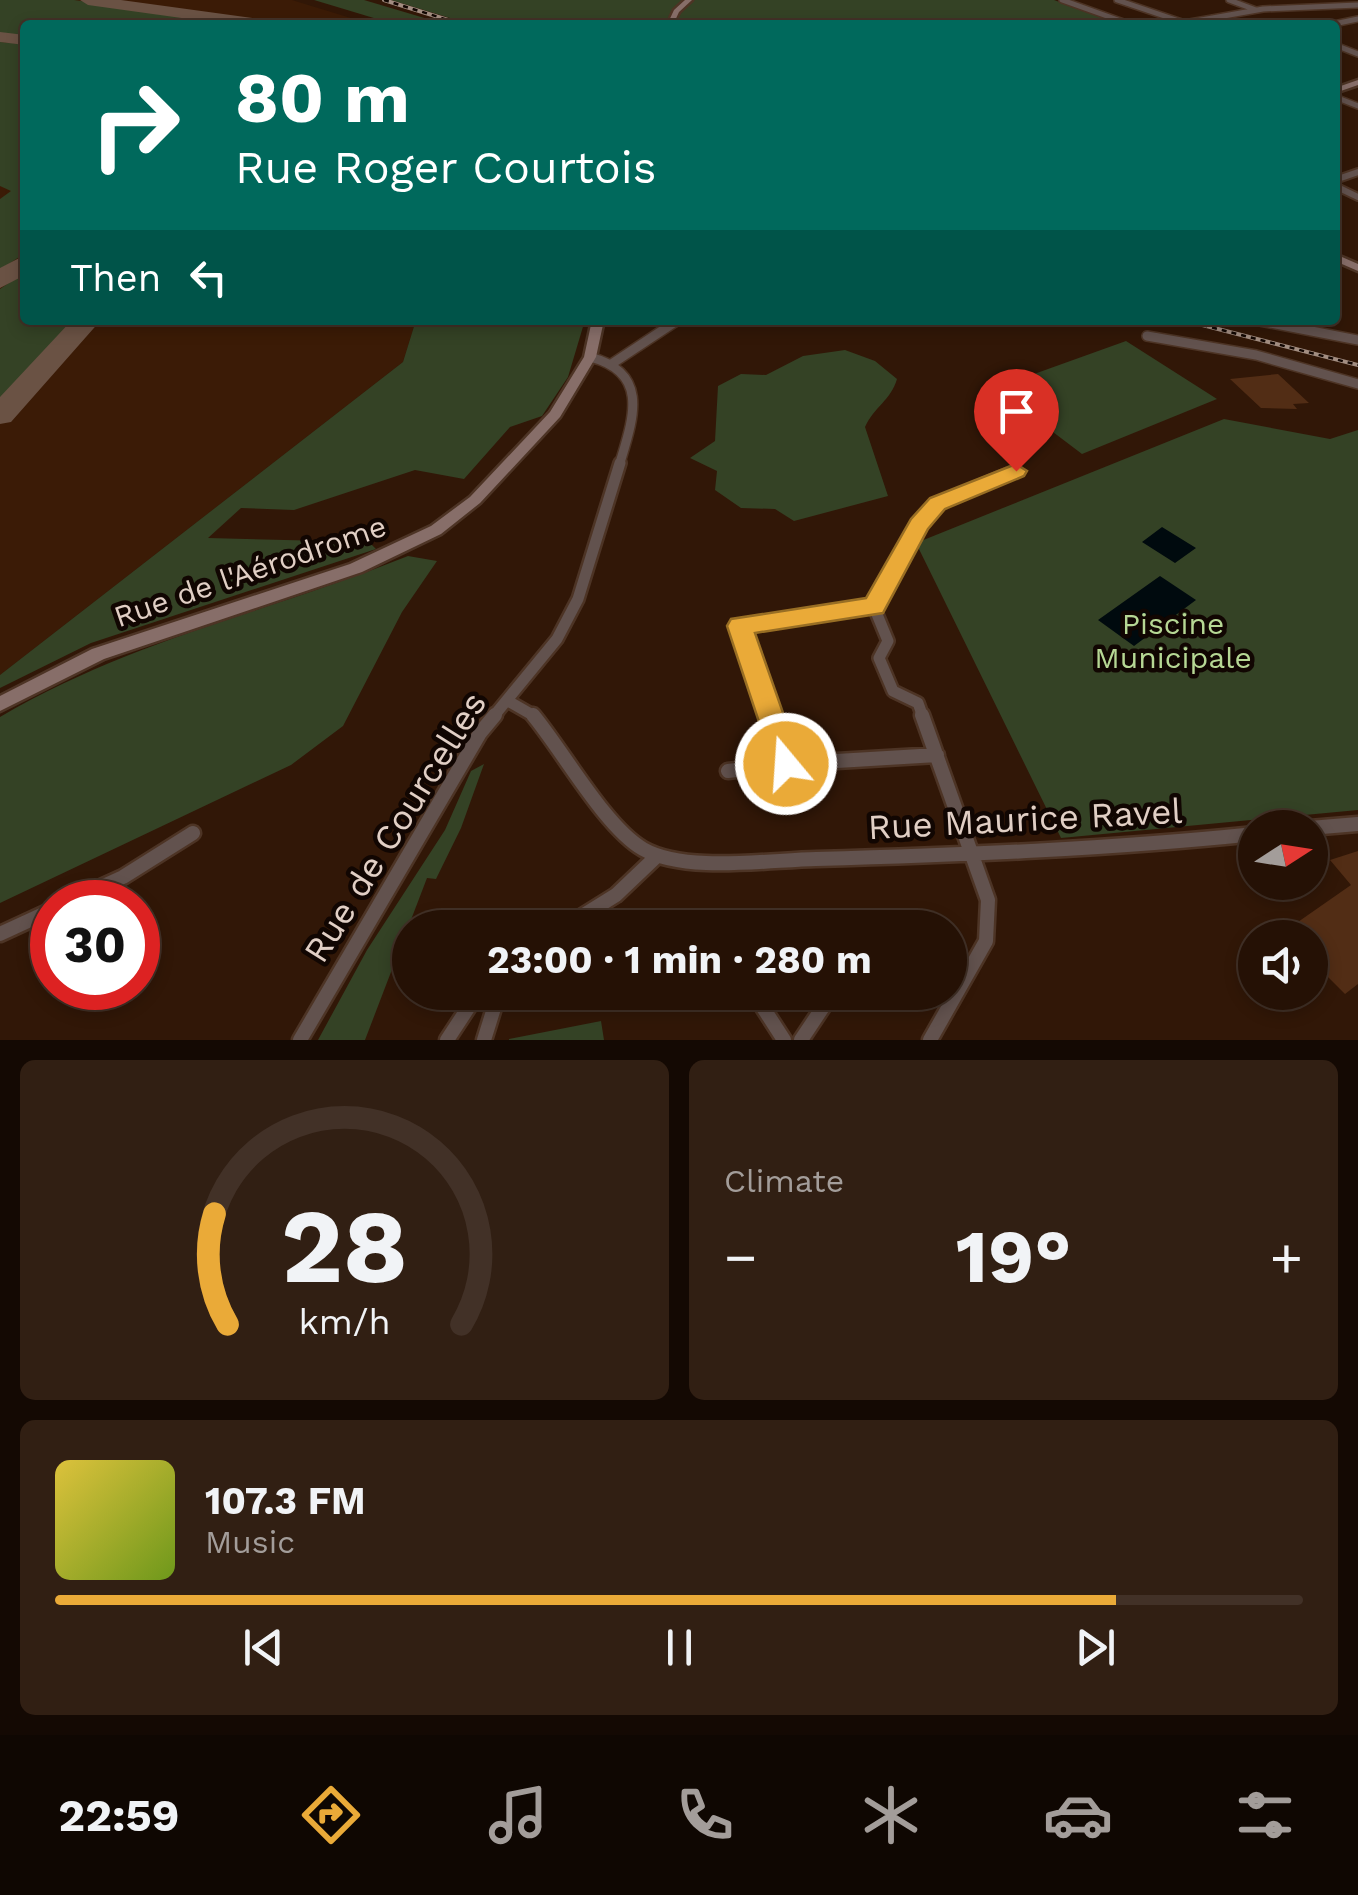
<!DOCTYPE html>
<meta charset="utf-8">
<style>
:root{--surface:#251105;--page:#311f13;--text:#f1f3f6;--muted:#a39d9a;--line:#423127;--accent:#eaaa38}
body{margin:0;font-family:"Work Sans",sans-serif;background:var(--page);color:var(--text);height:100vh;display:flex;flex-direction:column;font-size:38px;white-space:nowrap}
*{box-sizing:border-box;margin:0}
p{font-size:32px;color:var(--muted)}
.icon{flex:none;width:55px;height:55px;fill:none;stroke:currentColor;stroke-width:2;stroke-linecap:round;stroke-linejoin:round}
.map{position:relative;height:1040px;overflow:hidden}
.panel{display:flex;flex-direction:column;gap:20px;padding:20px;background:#140903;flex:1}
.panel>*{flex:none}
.hud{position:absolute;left:20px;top:20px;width:1320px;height:305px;border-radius:10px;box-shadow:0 5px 15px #0003,0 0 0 2px var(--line);background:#00695c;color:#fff;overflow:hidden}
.needle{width:65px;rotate:78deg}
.buttons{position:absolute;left:1238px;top:810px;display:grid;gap:20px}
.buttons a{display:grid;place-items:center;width:90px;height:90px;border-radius:50%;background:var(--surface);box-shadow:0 5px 15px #0003,0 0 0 2px var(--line);font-size:50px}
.speed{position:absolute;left:30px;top:880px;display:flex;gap:20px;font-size:50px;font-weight:700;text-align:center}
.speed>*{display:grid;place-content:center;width:130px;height:130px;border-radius:50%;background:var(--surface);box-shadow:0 5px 15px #0003,0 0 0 2px var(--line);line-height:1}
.speed .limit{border:15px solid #d22;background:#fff;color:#111}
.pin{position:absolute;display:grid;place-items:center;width:85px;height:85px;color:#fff;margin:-102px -42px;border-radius:50% 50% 50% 0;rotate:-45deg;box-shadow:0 0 10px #0007}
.pin .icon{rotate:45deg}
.me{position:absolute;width:110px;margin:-55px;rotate:342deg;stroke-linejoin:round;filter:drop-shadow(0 0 8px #0008)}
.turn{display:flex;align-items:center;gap:35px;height:210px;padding:0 50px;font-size:45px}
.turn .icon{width:130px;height:130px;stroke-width:2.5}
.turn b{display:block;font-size:70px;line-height:85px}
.then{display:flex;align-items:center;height:95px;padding:0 50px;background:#0003;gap:20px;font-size:38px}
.big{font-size:75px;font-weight:700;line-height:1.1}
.panel .tile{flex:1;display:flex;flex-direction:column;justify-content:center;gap:15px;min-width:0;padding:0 35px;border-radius:15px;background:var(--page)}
.panel .dial{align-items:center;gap:0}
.dial svg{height:260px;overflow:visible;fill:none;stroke:var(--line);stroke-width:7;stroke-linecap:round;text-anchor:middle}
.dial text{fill:var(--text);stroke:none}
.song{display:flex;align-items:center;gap:30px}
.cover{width:120px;height:120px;border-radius:15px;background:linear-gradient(135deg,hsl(50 70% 55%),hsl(80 70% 35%))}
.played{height:10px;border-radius:5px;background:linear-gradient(90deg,var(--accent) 85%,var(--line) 85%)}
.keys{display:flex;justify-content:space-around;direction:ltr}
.heat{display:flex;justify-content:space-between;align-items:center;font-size:55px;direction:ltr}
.panel .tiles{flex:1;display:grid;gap:20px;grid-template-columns:1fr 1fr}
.tile:last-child{grid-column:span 2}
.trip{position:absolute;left:392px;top:910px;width:575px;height:100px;border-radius:50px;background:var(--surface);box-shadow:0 5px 15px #0003,0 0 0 2px var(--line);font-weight:700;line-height:100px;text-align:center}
.tab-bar{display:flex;height:160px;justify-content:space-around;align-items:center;background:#0f0702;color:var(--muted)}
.tab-bar .icon{width:70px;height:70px}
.tab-bar .selected{color:var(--accent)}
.tab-bar b{font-size:45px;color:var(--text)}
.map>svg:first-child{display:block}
</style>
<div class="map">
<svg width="1358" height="1040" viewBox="0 0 1358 1040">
<rect width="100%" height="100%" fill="#311707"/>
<path fill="#3b1b06" d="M0,0H292L354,19L401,25H25V320H416L403,362L0,675Z"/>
<path fill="#344225" d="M0,0H74L250,25H25V37L0,35Z
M314,0H364L448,25L387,22Z
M391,0H1054L1124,25H473Z
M0,42L25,44V253L0,270V199L11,191L0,186Z
M25,272V320H80L0,407V289Z
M416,320H585L568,377L542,416L510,427L464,479L415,470L294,510L241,508L208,538L369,542L376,549L91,643L0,688V675L403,362Z
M1126,341L1217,399L1082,454L995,388Z
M845,350L875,361L897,379C891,400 874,407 865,427L888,496L794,521L775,509L741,508L715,490L717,471L690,458L715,441L718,386L741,374L766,375L803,356Z
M1224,419L1330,439L1358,430V810L1061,838L916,543Z
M408,556L437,561L402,612L343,726L291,765L0,903V717C131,640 269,612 408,556Z
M484,764L461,828L436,879L427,878L365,1040H318L367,950L445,830L471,771Z
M601,1021L604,1040H509V1039Z"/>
<path fill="#000a0e" d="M1162,527L1196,548L1175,563L1142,542Z
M1160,576L1196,600L1134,646L1098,620Z"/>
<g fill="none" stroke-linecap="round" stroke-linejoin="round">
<path fill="#6a5244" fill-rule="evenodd" d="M80,0H121L266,20L274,25H232L88,5Z
M0,32L25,35V45L0,42Z
M25,255V275L0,288V268Z
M72,320H101L11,422L0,424V397Z"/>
</g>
<path fill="#522d15" d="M1278,374L1309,403L1293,404L1297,409L1261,408L1230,379Z
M1358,851V984L1345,994L1310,959V938H1275L1351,885L1330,860Z"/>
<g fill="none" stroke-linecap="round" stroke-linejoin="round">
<g stroke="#4d3425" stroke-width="8">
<path id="street-far4" d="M1062,0L1132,25
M1117,0L1182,22
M1229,0L1256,10
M1149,25L1172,23
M1173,25L1263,9L1358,5
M1329,25L1358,19
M1335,45L1358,54
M1335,97L1358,106"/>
</g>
<g stroke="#4d3425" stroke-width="10">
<path id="street-far3" d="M1335,180L1358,172
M1335,186L1358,197"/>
</g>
<g stroke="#4d3425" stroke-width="12">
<path id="street-far2" d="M1255,320L1358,340
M1147,336L1256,355L1358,384
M590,357C651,373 633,419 619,466
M613,363L678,320"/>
</g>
<g stroke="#4d3425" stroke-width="16">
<path id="street-far1" d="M508,701L536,717
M493,717L557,639L578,599L620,463
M771,717L740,625L874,607
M923,717L918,703L893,691L879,658L888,641L874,607L919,525L937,504L1016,471"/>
</g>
<g stroke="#4d3425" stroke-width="19">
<path id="street" d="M533,715C563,751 605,827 643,849C685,873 768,860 816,859C963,855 1109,849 1255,834
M770,715L787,764L937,755
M922,715L988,900L986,941L930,1040
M728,771L787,764
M1310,828L1358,824
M68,902L123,877L193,833
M563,928L616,895L657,856
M0,934L52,910
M753,992L784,1040
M300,1040L480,733L495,715
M447,1040L470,1005L485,992
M484,1040L499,992
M801,1040L833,992"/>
</g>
<g stroke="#4d3425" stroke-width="5">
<path id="secondary" d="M685,0H692L679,12L673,25H667L674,10Z
M1358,80V85L1335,93V88Z
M1335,254L1358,264V271L1335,261Z
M592,320H604L596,357L560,417L480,503L441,534L362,572L104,659L0,711V696L92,649L350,564L431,526L470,497L550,412L584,357Z"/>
</g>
<use href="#street-far4" stroke="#62524e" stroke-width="5"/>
<use href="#street-far3" stroke="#62524e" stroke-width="6"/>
<use href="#street-far2" stroke="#62524e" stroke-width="9"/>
<use href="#street-far1" stroke="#62524e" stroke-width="11"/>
<use href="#street" stroke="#62524e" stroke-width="14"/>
<use href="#secondary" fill="#876e69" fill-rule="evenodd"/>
<g stroke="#a28d81" stroke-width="4">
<path id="rail" d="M384,0L464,25
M1183,320L1358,365"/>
</g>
<use href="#rail" stroke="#110602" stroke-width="2.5" stroke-dasharray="5" stroke-linecap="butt"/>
</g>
<path fill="#eaaa38" stroke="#986e24" stroke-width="2.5" d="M1016,464L1027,471L1024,476L945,509L928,529L883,613L755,633L801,764L797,773L786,776L776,773L727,626L731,619L866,598L911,519L930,498Z"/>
<g text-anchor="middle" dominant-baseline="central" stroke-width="9" stroke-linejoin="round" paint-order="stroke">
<g font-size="30" fill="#e1cfc5" stroke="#110602">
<text transform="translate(250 571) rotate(-19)">Rue de l'Aérodrome</text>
</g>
<g font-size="30" fill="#b6d794" stroke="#110602">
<text x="1173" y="623">Piscine<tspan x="1173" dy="34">Municipale</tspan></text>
</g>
<g font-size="35" fill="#e1cfc5" stroke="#110602">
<text transform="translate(1025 819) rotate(-3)">Rue Maurice Ravel</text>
<text transform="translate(395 827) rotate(-58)">Rue de Courcelles</text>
</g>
</g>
</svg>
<div class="buttons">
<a><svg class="needle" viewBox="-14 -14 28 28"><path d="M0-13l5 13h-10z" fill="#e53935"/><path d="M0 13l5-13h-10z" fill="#a39d9a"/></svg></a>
<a><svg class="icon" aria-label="sound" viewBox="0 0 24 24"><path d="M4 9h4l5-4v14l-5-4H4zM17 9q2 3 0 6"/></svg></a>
</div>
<div class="speed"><div class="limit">30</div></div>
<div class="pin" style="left:1016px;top:471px;background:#d93025"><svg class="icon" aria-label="arrive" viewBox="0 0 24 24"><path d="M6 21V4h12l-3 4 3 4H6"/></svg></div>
<svg class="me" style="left:786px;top:764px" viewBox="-20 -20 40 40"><circle r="17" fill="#eaaa38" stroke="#fff" stroke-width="3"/><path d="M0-11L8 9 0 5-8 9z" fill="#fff"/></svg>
<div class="trip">23:00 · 1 min · 280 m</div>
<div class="hud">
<div class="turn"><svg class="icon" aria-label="right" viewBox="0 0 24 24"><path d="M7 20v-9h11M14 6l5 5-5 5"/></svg><div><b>80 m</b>Rue Roger Courtois</div></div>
<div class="then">Then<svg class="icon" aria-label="left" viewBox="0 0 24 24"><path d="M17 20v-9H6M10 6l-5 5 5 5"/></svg></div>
</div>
</div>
<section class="panel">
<div class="tiles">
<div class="tile dial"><svg viewBox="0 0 100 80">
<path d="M14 69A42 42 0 1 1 86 69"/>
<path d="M14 69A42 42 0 0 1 10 35" stroke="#eaaa38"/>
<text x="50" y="56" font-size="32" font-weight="700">28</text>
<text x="50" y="72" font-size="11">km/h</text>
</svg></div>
<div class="tile"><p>Climate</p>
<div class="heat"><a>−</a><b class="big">19°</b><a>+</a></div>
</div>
<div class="tile">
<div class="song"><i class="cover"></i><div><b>107.3 FM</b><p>Music</p></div></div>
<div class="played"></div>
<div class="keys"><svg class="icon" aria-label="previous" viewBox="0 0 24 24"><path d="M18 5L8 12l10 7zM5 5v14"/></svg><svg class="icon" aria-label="pause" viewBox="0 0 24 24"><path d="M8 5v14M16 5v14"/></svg><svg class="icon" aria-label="next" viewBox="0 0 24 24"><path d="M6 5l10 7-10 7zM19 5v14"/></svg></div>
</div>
</div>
</section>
<nav class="tab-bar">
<b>22:59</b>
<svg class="icon selected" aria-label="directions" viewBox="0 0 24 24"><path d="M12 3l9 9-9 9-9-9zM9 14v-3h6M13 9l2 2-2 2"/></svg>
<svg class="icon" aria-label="music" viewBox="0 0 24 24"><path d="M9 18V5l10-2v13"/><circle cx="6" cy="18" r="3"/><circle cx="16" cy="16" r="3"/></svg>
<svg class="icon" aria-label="phone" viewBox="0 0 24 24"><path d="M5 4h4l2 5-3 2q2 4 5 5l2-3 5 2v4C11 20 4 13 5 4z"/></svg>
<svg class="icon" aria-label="climate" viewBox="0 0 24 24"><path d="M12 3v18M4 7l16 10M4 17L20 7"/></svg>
<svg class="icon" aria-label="car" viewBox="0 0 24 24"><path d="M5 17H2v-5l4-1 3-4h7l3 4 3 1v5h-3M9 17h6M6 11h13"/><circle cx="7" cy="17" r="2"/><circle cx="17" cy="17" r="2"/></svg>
<svg class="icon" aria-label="filters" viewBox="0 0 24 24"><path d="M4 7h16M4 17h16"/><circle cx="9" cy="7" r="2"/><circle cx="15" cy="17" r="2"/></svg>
</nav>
